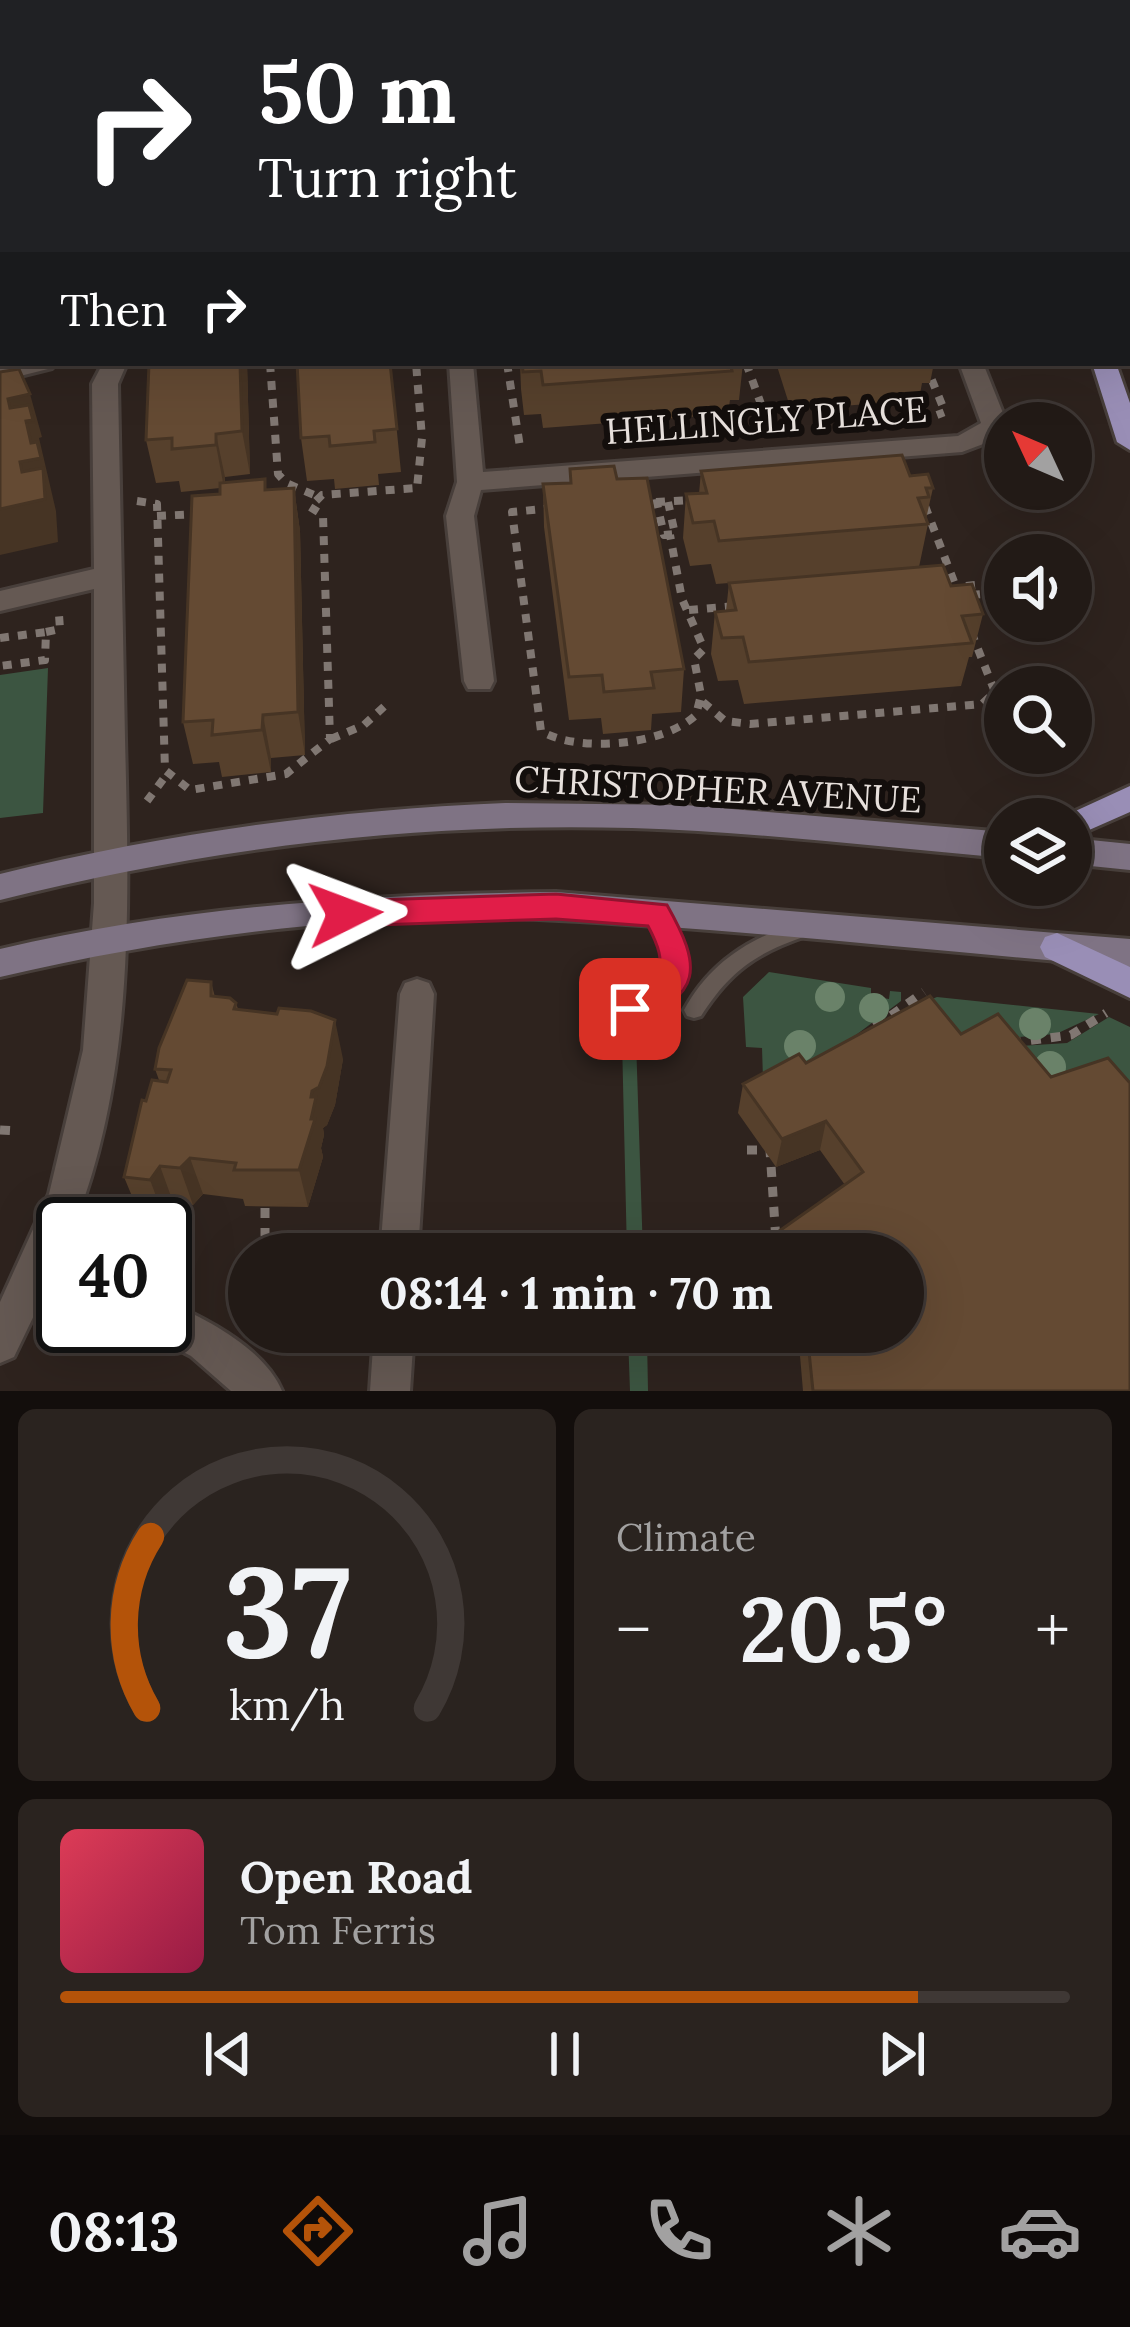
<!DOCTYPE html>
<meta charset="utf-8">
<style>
:root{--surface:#221a16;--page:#2a231f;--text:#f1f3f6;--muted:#a2a1a1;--line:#3f3835;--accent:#b45309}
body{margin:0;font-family:Lora,serif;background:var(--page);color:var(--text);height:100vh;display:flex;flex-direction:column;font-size:45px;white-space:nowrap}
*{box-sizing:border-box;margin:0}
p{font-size:39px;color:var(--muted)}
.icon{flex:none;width:66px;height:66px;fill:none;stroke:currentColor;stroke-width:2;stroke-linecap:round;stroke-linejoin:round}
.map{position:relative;height:1391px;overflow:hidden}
.details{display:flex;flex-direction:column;gap:18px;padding:18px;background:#130e0c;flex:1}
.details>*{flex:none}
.top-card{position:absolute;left:0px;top:0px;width:1131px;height:366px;box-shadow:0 12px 48px #0002,0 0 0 3px var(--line);background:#202124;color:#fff;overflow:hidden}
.needle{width:78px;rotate:314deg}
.buttons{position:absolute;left:984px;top:402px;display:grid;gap:24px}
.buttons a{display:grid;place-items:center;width:108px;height:108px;border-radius:50%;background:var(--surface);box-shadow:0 12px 48px #0002,0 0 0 3px var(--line);font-size:60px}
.speed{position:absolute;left:36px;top:1197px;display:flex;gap:24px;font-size:60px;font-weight:700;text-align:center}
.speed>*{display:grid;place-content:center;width:156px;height:156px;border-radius:50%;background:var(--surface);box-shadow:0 12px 48px #0002,0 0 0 3px var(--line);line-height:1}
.speed .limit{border:6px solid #111;border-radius:18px;background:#fff;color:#111}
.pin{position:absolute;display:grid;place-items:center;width:102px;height:102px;color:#fff;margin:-51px;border-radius:24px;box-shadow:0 6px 18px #0006}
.me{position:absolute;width:132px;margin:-66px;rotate:87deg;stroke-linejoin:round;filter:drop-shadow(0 0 9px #0008)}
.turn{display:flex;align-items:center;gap:42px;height:252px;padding:0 60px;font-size:54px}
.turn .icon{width:156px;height:156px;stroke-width:2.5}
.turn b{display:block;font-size:84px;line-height:102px}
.then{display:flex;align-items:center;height:114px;padding:0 60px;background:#0003;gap:24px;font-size:45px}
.big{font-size:90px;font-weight:700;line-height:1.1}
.details .card{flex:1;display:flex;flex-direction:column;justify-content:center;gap:18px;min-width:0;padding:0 42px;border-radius:18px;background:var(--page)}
.details .dial{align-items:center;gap:0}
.dial svg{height:312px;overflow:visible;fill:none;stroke:var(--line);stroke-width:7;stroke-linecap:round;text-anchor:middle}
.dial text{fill:var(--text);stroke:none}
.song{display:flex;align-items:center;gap:36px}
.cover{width:144px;height:144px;border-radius:18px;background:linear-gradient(135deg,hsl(350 70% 55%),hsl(340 70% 35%))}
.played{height:12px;border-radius:6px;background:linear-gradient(90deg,var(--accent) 85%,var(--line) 85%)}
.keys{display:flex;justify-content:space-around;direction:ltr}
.heat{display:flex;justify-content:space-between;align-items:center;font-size:66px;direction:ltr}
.details .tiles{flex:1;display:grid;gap:18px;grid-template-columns:1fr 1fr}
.card:last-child{grid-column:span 2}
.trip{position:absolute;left:228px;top:1233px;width:696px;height:120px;border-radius:60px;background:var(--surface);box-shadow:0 12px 48px #0002,0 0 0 3px var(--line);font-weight:700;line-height:120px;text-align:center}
.dock{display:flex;height:192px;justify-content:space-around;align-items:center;background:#0e0a09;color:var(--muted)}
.dock .icon{width:84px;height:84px}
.dock .on{color:var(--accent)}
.dock b{font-size:54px;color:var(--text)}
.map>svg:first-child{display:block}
</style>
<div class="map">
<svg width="1130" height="1391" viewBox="0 0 1130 1391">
<rect width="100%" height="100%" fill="#2e231e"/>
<path fill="#3c5541" d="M48,668L43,813L0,818V675Z
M769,972L871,988V996L889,999L890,991L901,992V1001L848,1041L751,1094L749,1079H763L762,1048L746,1047L743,997Z
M937,997L1099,1014L1056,1034L851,1051L904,1010Z
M1109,1017L1130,1027V1122L1041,1104L1020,1046L1067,1043Z
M601,1022H660L673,1033L666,1039L636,1040L643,1254H627L622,1040L584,1035L589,1025Z
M586,1332H687L683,1336L647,1337L648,1391H630L628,1336Z"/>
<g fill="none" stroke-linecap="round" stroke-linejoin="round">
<g stroke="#483f3b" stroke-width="6">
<path id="lane" d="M190,0H201L203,3H192Z
M617,0H628L626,3H615Z
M657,906L663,909L685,949L684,977C668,1001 643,1020 613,1016L610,1010L613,1004L644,995L666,974L667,949L648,914L651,909Z
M799,923L806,926L808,931L806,936C756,953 730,971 701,1016L694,1018L687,1016L684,1010C710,963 749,938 799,923Z"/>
</g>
<g stroke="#483f3b" stroke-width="6">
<path id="street" d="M0,0H17L0,8Z
M10,363H55L52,368L0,381V365Z
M103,363H127L118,384C120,502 123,621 125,739C129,902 135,1069 75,1224H63V1255L14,1357L0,1363V1302L49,1194L83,1050L94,903V589L0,611V591L94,569L92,384Z
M449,363H473L483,472L958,436L981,423L959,363H983L1007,423L999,438L962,452L481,490L474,516L494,681L490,689H468L464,681L446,516L457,482Z
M417,979L429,983L434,994L418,1254H380L400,994L405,983Z
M165,1301C205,1318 265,1349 282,1391H231L191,1356L151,1335L147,1326H165Z
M374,1332H414L410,1391H370Z"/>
</g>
<g stroke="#483f3b" stroke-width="6">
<path id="secondary" d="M811,0H833L835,3H814Z
M505,803L685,805L1005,832V858C881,847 757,832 632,828C418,822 207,848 0,900V874C167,833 334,810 505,803Z
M1071,838L1130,844V870L1071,864Z
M556,892L1130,939V967C940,952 750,930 559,920C376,910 178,935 0,977V949C184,906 368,894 556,892Z"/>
</g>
<g stroke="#483f3b" stroke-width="6">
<path id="primary" d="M911,0H940L909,3Z
M1028,0H1055L1026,3Z
M1128,230L1130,231V248L1128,247Z
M1092,363H1116L1130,403V450L1117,442Z
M1130,786V812L1071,838V819H1058Z
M1057,933L1130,967V998L1045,957L1040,947L1045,937Z"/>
</g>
<path stroke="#807772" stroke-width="8" stroke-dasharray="9 9" stroke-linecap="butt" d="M270,363L278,474L286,483L319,497
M507,363L520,447
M746,363L772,434
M925,363L945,412L937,415
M656,499L664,535L675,534L668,502
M137,501L157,504L165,770L190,790L286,774L330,739L323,515L310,507L322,495L417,488L422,438L416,363
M656,502L691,500
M925,506L956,587
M553,508L512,512L541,731C578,753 663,746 696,715L701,695L694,659L704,649L682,599L670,535
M157,516L198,514
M966,586L1005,582
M971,595L1005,592
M689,610L735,606
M46,632L60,629L59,615
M0,638L46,632L45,660L0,666
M703,702L725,721L750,724L982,704L995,692L972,634
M331,739L364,725L388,703
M147,801L167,774"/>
<path stroke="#807772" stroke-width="9" stroke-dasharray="10 10" stroke-linecap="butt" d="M875,1027L924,992
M1011,1043L1071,1035L1106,1013
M0,1130L17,1131
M747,1150H770L776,1241
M265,1208V1235L271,1249"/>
<use href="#lane" fill="#655953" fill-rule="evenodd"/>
<use href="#street" fill="#655953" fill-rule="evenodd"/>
<use href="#secondary" fill="#7f7384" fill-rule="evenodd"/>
<use href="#primary" fill="#998eb6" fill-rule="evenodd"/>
</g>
<g fill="#6a8269">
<circle cx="830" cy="997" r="15"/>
<circle cx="874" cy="1008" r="15"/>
<circle cx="1035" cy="1024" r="16"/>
<circle cx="800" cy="1046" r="16"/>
<circle cx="1050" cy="1067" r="16"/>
</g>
<path fill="#56402c" d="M247,0H387L390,3H250Z
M247,363L250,474L225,477V482L267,490L294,488L300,531L305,755L271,758V772L222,777L219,762L193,764L183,722L220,488L181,492L179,481L156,483L146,440Z
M390,363L401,472L378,474L379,485L335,489L334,479L307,481L301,438Z
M520,363H743L739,400H730L728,414L543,428L541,414L524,415L521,389Z
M776,363H934L930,383H922L919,400L791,410Z
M570,469L617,479L684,669L681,712L652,714L651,730L603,734L601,718L569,720L544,527L543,484L570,483Z
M701,471L910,476L933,488L926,519L928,524L919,567L951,586L983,614L972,657H969L961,686L744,704L738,680L718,681L711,654L715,612L726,611L729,583L716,584L711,564L690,566L683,538L686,494H699Z
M211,982L215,997L236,1003L238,1009L343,1059L335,1105L327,1125L323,1128L324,1135L321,1148L323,1157L308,1207L245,1206L243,1199L203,1194L193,1205L173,1202L164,1217L139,1213L124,1177L146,1101L159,1080L155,1069Z
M806,1063L1130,1391H803L799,1344L791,1332H903V1254H756L758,1246L845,1185L820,1150L776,1167L738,1113L743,1084Z"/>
<path fill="#463424" d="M266,0H294V3H266Z
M528,0H576L567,3H521Z
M3,154V199L0,200V155Z
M240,363H247L250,474L242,431Z
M30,394L42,437L39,438L56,511L58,542L0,555V509L20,462L8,399Z
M216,434L225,477L224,488L216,445Z
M294,488L300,531L305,755L298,712Z
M263,715L271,758V772L262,730Z
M335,1020L343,1059L335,1105L327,1125L323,1128L324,1135L321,1148L323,1157L308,1207L299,1170L311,1119V1097Z
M826,1121L820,1150L776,1167L782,1139Z
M190,1158L203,1194L193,1205L180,1168Z
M160,1166L173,1202L164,1217L150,1180Z"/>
<path fill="#644a33" stroke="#463424" stroke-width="3" d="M310,0H387L390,3H312Z
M474,0H528L521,3H477Z
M3,49V154L0,155V50Z
M149,363H240L242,431L216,434V445L172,449V438L146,440Z
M297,363H390L397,429L374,431L375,442L330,446L329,436L301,438Z
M522,363H730L732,371L543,385L541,371L523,372Z
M795,363H852L797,367Z
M19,369L30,394L8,399L10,408L29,405L33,420L26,421L31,443L37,442L41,458L20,462L22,472L43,468L45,499L0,509V372Z
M902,455L910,476L928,474L933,488H926L929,497L918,498L928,524L719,541L714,521L693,523L686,494L707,493L701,471Z
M614,466L617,479L647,478L684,669L651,672L654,688L604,692L602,675L569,677L543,484L571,483L570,469Z
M265,479V490L294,488L298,712L263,715L262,730L212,735L213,720L183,722L192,496L220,494V483Z
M943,565L951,586L972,584L983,614L962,616L972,643L749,662L743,637L722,638L715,612L736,610L729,583Z
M187,980L211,982V996L230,998L236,1003L234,1009L277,1014L279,1008L311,1011L335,1020L327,1066L319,1087L312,1091L311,1097H316L311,1119H315L299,1170H234L236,1163L190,1158L180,1168L160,1166L150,1180L124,1177L142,1100L146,1101L152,1080L167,1082L171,1070L155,1069L159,1048Z
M930,996L961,1034L998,1014L1051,1077L1108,1058L1130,1083V1391H813L807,1332H903V1254H763L758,1246L863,1172L826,1121L782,1139L743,1084L799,1054L806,1063Z"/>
<path fill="#e11d48" stroke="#92132f" stroke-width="3" d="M556,894L667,905C702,967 704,996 630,1022L619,1018L614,1009L619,999C661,980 671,969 648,926L556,919L345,926L334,923L329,914L334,905L345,901Z"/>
<g text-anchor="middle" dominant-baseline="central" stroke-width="12" stroke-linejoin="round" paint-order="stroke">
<g font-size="36" fill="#e7e0dc" stroke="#130e0c">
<text transform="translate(766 420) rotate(-4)">HELLINGLY PLACE</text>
<text transform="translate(718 789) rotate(3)">CHRISTOPHER AVENUE</text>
</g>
</g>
</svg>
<div class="buttons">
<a><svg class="needle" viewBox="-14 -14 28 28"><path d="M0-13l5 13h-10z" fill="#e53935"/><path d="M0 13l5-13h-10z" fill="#a2a1a1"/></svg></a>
<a><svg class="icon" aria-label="sound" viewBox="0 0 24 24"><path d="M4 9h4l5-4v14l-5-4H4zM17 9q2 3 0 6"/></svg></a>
<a><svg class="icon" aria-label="search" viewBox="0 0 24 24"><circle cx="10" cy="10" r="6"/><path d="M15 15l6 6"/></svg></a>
<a><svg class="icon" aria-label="layers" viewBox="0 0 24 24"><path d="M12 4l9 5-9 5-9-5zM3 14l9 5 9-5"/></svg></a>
</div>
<div class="speed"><div class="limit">40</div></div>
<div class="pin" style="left:630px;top:1009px;background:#d93025"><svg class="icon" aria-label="arrive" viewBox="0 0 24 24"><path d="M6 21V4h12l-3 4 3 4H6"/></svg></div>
<svg class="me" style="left:345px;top:914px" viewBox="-20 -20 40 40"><path d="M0-17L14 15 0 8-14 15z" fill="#e11d48" stroke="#fff" stroke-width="4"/></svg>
<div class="trip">08:14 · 1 min · 70 m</div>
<div class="top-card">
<div class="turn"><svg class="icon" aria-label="right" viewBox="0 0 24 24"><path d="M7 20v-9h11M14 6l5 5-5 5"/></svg><div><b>50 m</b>Turn right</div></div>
<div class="then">Then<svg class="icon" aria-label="right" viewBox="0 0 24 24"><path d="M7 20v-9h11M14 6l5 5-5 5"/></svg></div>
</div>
</div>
<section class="details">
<div class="tiles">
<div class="card dial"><svg viewBox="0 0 100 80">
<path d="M14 69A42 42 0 1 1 86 69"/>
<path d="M14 69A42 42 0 0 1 15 25" stroke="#b45309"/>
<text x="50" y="56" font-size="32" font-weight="700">37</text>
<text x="50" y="72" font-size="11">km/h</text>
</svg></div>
<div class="card"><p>Climate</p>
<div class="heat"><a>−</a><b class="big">20.5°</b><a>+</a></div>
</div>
<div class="card">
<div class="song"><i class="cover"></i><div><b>Open Road</b><p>Tom Ferris</p></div></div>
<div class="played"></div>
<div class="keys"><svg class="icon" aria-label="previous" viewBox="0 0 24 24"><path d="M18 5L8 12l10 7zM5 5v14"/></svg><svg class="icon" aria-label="pause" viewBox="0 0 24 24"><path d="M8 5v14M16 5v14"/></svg><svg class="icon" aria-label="next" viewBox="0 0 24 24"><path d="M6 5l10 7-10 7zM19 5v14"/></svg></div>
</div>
</div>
</section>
<nav class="dock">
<b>08:13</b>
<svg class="icon on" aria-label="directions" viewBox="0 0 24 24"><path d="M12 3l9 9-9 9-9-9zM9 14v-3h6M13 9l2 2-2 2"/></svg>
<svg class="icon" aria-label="music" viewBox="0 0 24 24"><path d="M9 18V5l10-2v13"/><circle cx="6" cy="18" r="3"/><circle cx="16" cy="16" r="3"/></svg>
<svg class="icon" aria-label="phone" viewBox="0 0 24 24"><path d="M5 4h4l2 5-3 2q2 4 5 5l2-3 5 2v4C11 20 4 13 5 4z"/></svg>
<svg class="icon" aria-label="climate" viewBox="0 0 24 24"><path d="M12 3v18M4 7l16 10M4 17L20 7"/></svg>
<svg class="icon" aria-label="car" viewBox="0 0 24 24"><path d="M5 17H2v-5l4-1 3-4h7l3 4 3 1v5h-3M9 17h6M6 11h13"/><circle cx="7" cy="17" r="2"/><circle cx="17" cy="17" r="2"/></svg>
</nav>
